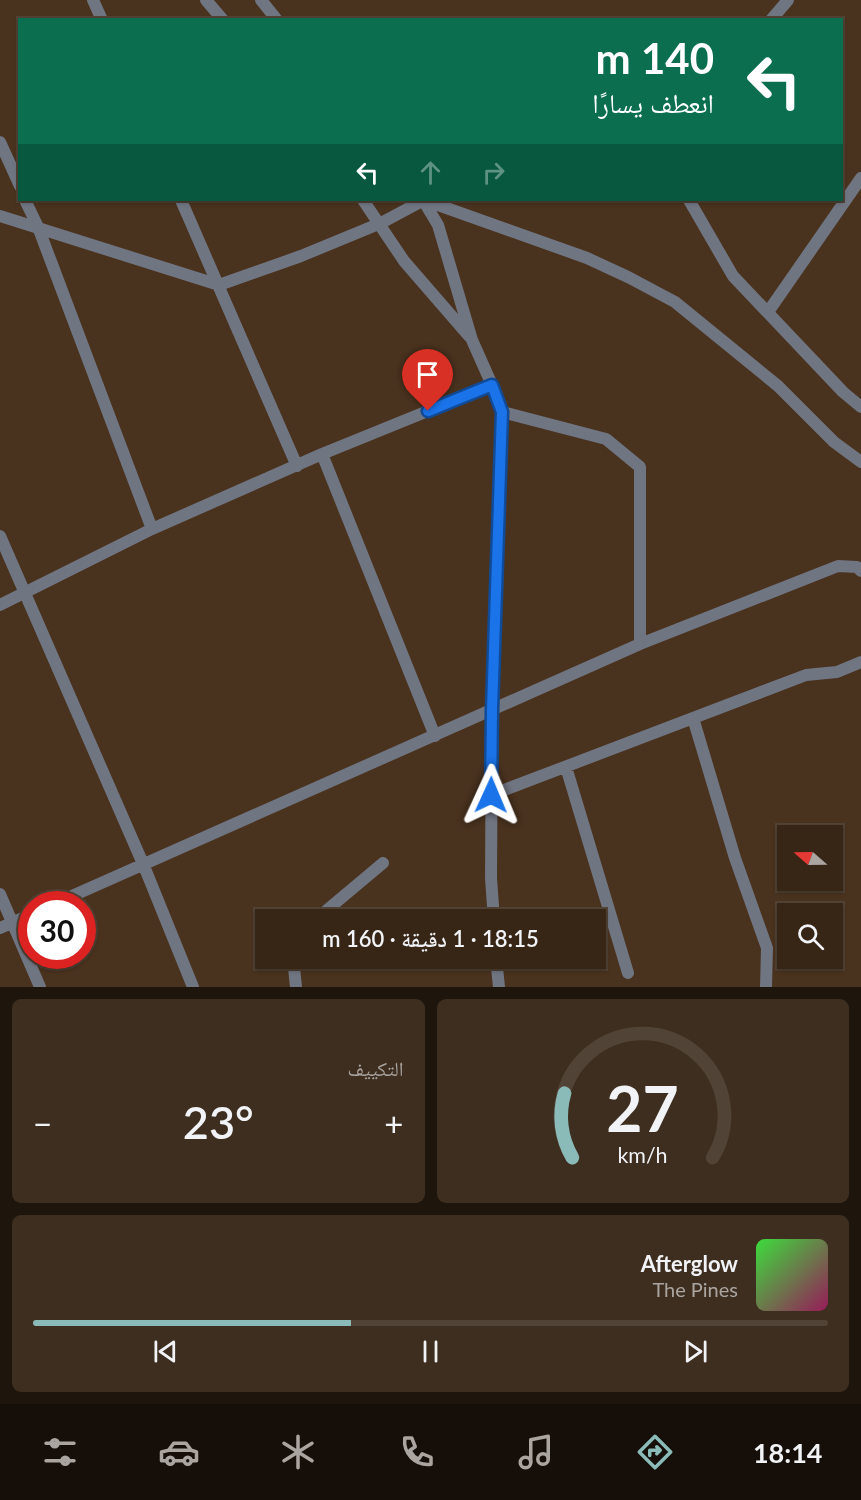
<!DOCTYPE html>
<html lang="ar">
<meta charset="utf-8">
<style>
:root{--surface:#372616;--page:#3e2e1f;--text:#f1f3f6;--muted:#aaa5a1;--line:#514335;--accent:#8bbbb9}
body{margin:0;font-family:Lato,"Noto Naskh Arabic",sans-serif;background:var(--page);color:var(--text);direction:rtl;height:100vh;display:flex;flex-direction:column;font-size:22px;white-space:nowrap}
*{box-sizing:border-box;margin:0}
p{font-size:20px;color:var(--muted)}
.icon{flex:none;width:33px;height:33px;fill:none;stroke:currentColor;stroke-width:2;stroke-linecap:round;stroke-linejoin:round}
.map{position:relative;height:987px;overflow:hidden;direction:ltr}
.details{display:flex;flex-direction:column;gap:12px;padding:12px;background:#1e150c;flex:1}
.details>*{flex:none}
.guide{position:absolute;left:18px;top:18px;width:825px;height:183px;border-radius:0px;box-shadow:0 2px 4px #0004,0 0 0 2px var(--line);direction:rtl;background:#0b6e4f;color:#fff;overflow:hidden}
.needle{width:39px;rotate:290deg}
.tools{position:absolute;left:777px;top:825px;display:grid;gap:12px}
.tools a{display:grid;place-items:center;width:66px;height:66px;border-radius:0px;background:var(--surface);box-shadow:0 2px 4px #0004,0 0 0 2px var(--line);font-size:30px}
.speed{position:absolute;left:18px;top:891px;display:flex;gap:12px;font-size:30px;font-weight:700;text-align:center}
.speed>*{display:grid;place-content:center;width:78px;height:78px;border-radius:50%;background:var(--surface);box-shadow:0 2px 4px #0004,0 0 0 2px var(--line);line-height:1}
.speed .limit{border:9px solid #d22;background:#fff;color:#111}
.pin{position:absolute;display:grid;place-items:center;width:51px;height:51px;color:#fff;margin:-62px -26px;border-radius:50% 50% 50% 0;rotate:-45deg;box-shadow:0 0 6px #0007}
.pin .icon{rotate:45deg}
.me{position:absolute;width:66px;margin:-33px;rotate:1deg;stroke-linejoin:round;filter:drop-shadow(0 0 4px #0008)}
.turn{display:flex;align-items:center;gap:21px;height:126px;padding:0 30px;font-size:27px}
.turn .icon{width:78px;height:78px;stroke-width:2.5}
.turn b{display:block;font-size:42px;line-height:51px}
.lanes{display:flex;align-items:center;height:57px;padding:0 30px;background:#0003;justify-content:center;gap:30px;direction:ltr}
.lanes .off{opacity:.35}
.big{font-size:45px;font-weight:600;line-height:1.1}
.details .widget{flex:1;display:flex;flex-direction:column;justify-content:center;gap:9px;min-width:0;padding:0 21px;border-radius:9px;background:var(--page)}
.details .dial{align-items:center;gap:0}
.dial svg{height:156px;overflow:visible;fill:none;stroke:var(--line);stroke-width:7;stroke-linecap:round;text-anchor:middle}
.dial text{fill:var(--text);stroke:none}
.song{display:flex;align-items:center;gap:18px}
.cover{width:72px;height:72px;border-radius:9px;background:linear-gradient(135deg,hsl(120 70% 55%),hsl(330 70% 35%))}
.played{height:6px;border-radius:3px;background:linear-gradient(90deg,var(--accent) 40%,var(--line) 40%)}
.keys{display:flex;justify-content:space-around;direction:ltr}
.heat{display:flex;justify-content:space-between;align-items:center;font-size:33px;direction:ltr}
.details .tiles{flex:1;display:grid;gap:12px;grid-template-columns:1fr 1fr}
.widget:last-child{grid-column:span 2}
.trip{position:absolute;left:255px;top:909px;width:351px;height:60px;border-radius:0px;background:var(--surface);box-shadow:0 2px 4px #0004,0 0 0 2px var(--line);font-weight:600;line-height:60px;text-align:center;direction:rtl}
.menu{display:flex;height:96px;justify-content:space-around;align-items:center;background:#160f09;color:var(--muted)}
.menu .icon{width:42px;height:42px}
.menu .current{color:var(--accent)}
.menu b{font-size:27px;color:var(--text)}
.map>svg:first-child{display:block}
</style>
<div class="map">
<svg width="861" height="987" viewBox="0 0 861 987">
<rect width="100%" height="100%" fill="#49321e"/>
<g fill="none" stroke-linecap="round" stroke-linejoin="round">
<path stroke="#707582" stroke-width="12" d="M93,0L102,20
M206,0L223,20
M261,0L277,20
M771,20L788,0
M0,142L20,186
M25,200L38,227L152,529
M181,200L297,466
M363,200L404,261L469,336
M689,200L733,276L843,392L861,407
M0,216L219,285L301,256L381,223L424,200L587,258L628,277L675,302L778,386L834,442L861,462
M768,312L861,178
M322,454L435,736
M0,536L144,866L193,987
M0,605L152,529L322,454L492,385L472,340L438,225L423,200
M640,644L838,566L857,567L861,571
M693,718L735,858L767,948L766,987
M566,767L628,973
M491,795L806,675L837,672L861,662
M0,894L40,987
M54,904L640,644V467L606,439L502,412L492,385
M320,920L327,910L383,863
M494,920L491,878L492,710L502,412
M0,928L32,914
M293,958L296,987
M496,958L499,987"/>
</g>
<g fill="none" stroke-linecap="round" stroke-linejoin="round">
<g stroke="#114b97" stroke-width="15">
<path id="route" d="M428,411L492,385L502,412L492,710L491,795"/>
</g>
<use href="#route" stroke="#1a73e8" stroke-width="10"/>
</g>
</svg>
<div class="tools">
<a><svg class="needle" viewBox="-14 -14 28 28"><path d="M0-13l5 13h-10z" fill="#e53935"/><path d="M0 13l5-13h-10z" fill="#aaa5a1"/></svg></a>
<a><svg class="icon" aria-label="search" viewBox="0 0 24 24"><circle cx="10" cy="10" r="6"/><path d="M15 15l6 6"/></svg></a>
</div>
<div class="speed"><div class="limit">30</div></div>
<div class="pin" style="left:428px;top:411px;background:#d93025"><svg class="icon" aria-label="arrive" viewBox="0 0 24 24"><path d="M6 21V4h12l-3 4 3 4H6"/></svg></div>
<svg class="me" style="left:491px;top:795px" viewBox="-20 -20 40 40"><path d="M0-17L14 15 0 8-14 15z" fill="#1a73e8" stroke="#fff" stroke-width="4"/></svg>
<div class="trip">18:15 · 1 دقيقة · 160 m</div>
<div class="guide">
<div class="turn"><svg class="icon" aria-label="left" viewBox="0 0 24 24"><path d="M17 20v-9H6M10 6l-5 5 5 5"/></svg><div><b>140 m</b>انعطف يسارًا</div></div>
<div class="lanes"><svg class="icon" aria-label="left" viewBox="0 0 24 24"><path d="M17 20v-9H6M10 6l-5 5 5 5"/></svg><svg class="icon off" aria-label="ahead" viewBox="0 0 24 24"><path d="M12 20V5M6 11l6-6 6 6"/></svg><svg class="icon off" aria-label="right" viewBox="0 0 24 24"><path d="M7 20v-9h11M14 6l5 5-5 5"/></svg></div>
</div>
</div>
<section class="details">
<div class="tiles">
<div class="widget dial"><svg viewBox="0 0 100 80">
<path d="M14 69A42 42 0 1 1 86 69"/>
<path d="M14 69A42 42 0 0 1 10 36" stroke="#8bbbb9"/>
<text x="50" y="56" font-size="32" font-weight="700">27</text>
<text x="50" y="72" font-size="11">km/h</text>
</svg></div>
<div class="widget"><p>التكييف</p>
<div class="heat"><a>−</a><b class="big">23°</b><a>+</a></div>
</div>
<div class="widget">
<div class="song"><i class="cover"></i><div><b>Afterglow</b><p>The Pines</p></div></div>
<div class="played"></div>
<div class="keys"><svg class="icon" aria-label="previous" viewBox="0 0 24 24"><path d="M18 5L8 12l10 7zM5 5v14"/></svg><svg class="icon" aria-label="pause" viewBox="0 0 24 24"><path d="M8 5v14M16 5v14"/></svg><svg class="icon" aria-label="next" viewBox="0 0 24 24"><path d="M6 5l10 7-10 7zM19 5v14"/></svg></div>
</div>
</div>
</section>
<nav class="menu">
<b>18:14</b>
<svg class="icon current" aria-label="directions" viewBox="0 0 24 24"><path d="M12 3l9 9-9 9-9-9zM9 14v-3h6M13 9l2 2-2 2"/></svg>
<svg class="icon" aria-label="music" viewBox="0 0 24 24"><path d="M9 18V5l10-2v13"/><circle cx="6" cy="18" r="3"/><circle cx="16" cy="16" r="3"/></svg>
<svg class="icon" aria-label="phone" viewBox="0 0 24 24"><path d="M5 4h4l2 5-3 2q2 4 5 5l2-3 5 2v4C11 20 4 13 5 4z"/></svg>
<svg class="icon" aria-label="climate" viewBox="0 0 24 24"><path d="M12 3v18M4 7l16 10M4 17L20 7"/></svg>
<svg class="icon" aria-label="car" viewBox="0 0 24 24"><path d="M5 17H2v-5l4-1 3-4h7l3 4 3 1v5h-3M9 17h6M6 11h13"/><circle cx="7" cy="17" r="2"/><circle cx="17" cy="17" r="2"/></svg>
<svg class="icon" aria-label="filters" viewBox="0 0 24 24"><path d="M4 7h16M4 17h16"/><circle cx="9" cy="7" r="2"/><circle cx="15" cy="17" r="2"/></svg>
</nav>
